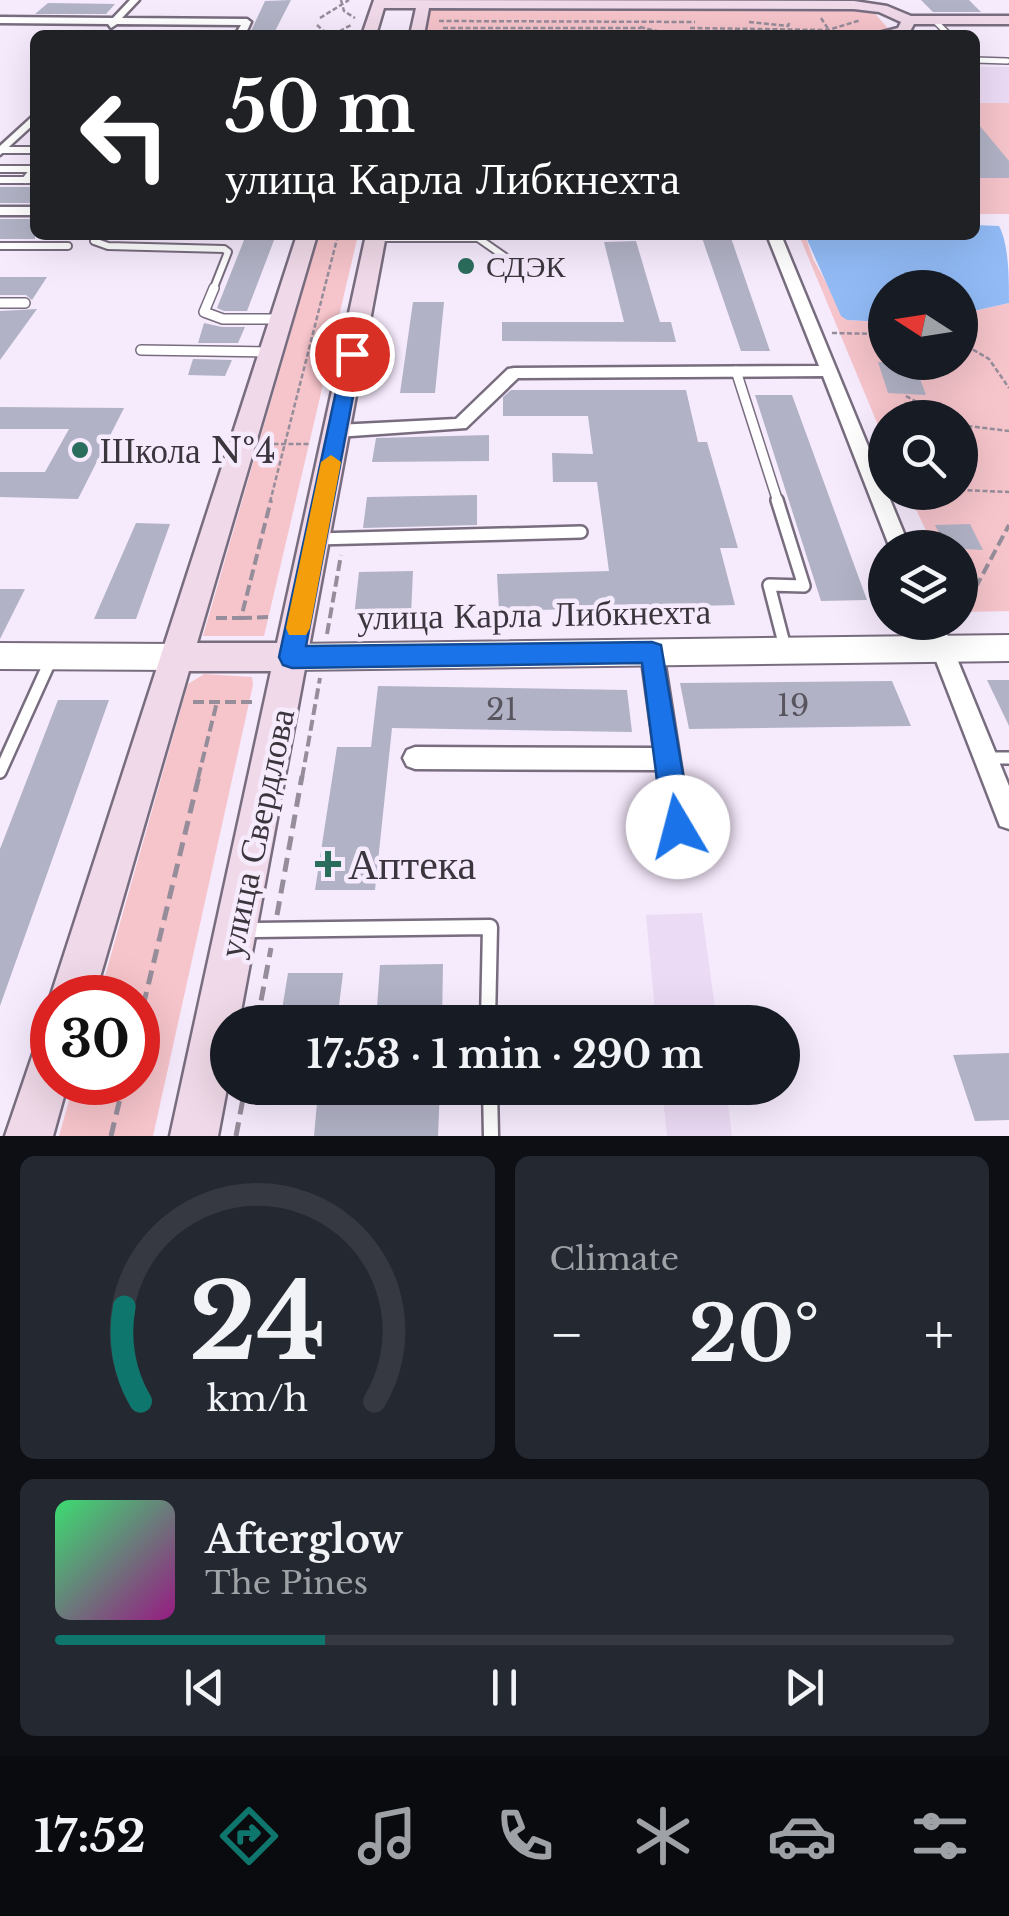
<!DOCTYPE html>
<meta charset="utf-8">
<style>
:root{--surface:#171b24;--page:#242831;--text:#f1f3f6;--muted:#9ea1a6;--line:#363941;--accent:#0f766e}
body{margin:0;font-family:"Libre Baskerville",serif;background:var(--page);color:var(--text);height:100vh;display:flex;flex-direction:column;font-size:38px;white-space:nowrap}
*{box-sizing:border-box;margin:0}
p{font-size:32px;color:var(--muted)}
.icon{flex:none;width:55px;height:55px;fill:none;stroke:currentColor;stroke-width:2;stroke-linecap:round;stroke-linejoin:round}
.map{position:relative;height:1136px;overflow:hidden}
.sheet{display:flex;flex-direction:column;gap:20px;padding:20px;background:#0d0f14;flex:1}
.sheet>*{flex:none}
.guide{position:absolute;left:30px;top:30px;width:950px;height:210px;border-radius:15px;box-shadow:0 10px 40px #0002;background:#202124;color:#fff;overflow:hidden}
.needle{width:65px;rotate:282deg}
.tools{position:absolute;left:868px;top:270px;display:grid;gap:20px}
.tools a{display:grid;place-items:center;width:110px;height:110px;border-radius:50%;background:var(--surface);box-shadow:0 10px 40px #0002;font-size:50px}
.speed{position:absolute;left:30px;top:975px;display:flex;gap:20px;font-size:50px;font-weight:700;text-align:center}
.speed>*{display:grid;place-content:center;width:130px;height:130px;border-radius:50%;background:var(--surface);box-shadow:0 10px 40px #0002;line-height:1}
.speed .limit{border:15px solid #d22;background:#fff;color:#111}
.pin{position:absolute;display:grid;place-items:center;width:85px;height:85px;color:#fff;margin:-42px;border:5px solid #fff;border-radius:50%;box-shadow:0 2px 10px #0007}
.me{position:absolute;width:110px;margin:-55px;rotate:352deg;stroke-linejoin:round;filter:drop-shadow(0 0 8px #0008)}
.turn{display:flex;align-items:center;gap:35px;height:210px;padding:0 30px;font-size:45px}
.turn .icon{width:130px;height:130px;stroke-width:2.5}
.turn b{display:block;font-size:70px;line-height:85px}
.big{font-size:75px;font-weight:700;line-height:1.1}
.sheet .widget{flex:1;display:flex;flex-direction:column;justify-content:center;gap:15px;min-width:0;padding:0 35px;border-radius:15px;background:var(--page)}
.sheet .dial{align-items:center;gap:0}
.dial svg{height:260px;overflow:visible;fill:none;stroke:var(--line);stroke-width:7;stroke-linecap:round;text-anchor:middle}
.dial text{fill:var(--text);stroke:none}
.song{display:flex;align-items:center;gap:30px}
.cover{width:120px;height:120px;border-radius:15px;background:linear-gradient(135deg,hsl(140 70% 55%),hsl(310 70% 35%))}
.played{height:10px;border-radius:5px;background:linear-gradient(90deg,var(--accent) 30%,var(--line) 30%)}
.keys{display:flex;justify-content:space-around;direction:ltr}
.heat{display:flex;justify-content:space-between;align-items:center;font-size:55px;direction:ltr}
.sheet .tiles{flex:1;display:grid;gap:20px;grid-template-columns:1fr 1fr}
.widget:last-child{grid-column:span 2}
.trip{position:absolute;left:210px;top:1005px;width:590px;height:100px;border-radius:50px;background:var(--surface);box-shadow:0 10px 40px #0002;font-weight:700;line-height:100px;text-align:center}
.dock{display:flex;height:160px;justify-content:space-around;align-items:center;background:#090b0e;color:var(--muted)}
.dock .icon{width:70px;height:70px}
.dock .on{color:var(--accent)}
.dock b{font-size:45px;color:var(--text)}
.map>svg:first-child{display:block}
</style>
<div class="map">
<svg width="1009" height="1136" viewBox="0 0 1009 1136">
<rect width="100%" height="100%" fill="#f6eafd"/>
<path fill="#ecdbf5" d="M975,67H1009V103H975Z
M702,913L717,1022H656L646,915Z
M662,1088H726L732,1136H667Z"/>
<path fill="#f6c4cb" d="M423,4L869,7L893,34L417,35Z
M975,103H1009V214H975Z
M319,235H358L264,636H203Z
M799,235H805L813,259L847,320L885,322V362H960V314L1009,303V611L963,612L960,548L934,547L908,493L960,492V418H885V442Z
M204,674L252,677L253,685L153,1136H59L74,1083L138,1082V998L99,997L188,684Z"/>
<path fill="#92bbf6" d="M975,225L999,226C1009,244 1009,280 1009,303L960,314V288H885V322L847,320L841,316L805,235H975Z"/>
<path fill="#b2b2c6" d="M291,0L273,35H249L265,1Z
M921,0H969L981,12H933Z
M48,3L115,4L106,14H35Z
M975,120L1009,161V178H975Z
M0,187H35V203H0Z
M0,219H35V239H0Z
M246,235H276L247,311H224L217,308Z
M701,235H730L770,351H741Z
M636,241L660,322H671L676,342L502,341V322H624L604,242Z
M0,277H47L32,300L26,295H0Z
M413,302H444L435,393H400Z
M37,309L0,360V311Z
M204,323L222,327H245L238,343H198Z
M193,359L232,360L225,376L188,375Z
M878,362H914L926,395L888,393Z
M511,390H686L698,442H707L738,548H720L735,605L499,611L497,574L609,571L597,482H553L552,453L593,454L588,416H503V397Z
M755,395H792L867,600L821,601Z
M0,407L124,408L78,499L0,497V472H45L69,429H0Z
M489,435V461L372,462L376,438Z
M477,495V525L363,528L367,497Z
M136,523L170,524L136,619H94Z
M970,524L983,550L946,548L935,525Z
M413,571L411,615L354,617L359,572Z
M0,589H25L0,639Z
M987,680H1009V726Z
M892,681L911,726L689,729L680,683Z
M378,686L627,690L632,732L392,728L375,890H315L337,747H371Z
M58,700H109L0,1006V849Z
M443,964L442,1022H376L380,965Z
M288,973H343L337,1022H280Z
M1009,1053V1120L975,1121L953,1055Z
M371,1088H440L438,1136H314L317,1103L370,1101Z"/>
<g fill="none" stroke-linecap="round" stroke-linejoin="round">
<g stroke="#786d7f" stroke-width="8">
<path id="service-far4" d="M934,20L949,35
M975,60L1007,61"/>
</g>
<g stroke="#786d7f" stroke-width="10">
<path id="service-far3" d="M3,150H35
M0,169H34L25,180
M0,180H35
M98,235L94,241L108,246L224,249L228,252L213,290
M376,238H478L511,261
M0,246H68"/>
</g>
<g stroke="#786d7f" stroke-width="12">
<path id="service-far2" d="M214,288L204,312L223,319H282
M0,303H25
M141,350L270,352
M736,371L778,502"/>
</g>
<g stroke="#786d7f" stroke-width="16">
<path id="service-far1" d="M777,500L804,586L769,585L785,647
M316,539L581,532
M986,758H1009
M0,772L52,657"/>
</g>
<g stroke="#786d7f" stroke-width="19">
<path id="service" d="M247,930L490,927L488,1022
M490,1088L491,1136"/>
</g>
<g stroke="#786d7f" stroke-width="5">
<path id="minor" d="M130,0H139L122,18L247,19L251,22L245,35H235L241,25L117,24L111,28L108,24L0,23V17L113,18Z
M35,114V123L0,155V146Z
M0,207H35V215H0Z
M767,235H781L910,548H890L823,376L518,378L466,428L337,437L328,431L337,425L456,419L508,369L514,368L819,366Z
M921,622H942L1009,786V829L1000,826Z
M652,644L660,646L663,653L696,862L692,871L683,875L674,871L670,862L657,770L415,769L407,766L403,758L407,750L415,747L654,748L641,653L644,646Z"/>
</g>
<g stroke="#786d7f" stroke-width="4">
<path id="tertiary" d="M1009,635V661L292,670L281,666L277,657L281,648L292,644Z
M0,643L177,644L188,648L192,657L188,666L177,670L0,669Z"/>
</g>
<g stroke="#786d7f" stroke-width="5">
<path id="secondary" d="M374,0L854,1L887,6L911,16H1009V24H914L908,35H871L898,28L901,22L879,12L854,9L429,8L424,35H410L416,8H384L376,35H362Z
M297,235H317L197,643H277L366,235H386L239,1022H228V1083L218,1136H170L271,671H189L94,998H52V1003L50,998Z
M52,1039V1082H68L53,1136H5L36,1045Z"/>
</g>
<path stroke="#968d9a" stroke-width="2.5" stroke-dasharray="5 2.5" stroke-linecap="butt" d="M341,0L344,11L355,18
M320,18L349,0
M821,18L832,35
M439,21L695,22
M749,22L788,26L790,21
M317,25L328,35
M640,27L673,35
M443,28H641
M690,28L828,30L861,20
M333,35L351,25
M832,333L885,334
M960,342L989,359L1009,388
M906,396L946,418
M960,425L1009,431
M266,444H311
M960,490L1009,492
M270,502L338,235"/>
<path stroke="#968d9a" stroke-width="4" stroke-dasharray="11 5" stroke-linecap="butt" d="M968,602L1009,525
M216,618H241L271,500
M241,618L271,617
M327,634L341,555
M193,702H254
M198,778L217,702
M302,778L320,678"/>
<path stroke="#968d9a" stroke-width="5" stroke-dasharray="14 8" stroke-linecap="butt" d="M277,915L302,776
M257,1022L271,948
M138,1027L199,776
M111,1136L124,1082
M236,1136L245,1088"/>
<use href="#service-far4" stroke="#fff" stroke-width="5"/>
<use href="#service-far3" stroke="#fff" stroke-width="6"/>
<use href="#service-far2" stroke="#fff" stroke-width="9"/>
<use href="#service-far1" stroke="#fff" stroke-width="11"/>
<use href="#service" stroke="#fff" stroke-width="14"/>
<use href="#minor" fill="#fff" fill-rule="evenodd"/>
<use href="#tertiary" fill="#fff" fill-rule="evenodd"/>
<use href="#secondary" fill="#f0d9e8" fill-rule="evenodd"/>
</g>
<path fill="#1a73e8" stroke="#114b97" stroke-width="2.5" d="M352,348L361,354L306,646L652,642L661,645L692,827L688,837L678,842L667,837L663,827L642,663L292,668L283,665L279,657L344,354Z"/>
<path fill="#f59e0b" d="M331,455L341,462L310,628L306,635H289L286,628L321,462Z"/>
<g fill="#2b6d5d" stroke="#f6eafd" stroke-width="4">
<circle cx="466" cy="266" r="10"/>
<circle cx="80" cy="450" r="10"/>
<path d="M323 849h10v10h10v10h-10v10h-10v-10h-10v-10h10z"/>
</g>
<g text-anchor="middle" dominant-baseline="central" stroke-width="9" stroke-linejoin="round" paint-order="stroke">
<g font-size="30" fill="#3b363d" stroke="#f6eafd" text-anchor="start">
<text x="486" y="266">СДЭК</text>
</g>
<g font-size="30" fill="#59555f">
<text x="793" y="705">19</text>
<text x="502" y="709">21</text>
</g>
<g font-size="35" fill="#3b363d" stroke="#f6eafd" text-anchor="start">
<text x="100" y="450">Школа №4</text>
</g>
<g font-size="35" fill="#3b363d" stroke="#f6eafd">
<text transform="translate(534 614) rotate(-1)">улица Карла Либкнехта</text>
<text transform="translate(256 833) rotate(-78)">улица Свердлова</text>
</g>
<g font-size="42" fill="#3b363d" stroke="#f6eafd" text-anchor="start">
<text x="348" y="864">Аптека</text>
</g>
</g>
</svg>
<div class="tools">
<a><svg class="needle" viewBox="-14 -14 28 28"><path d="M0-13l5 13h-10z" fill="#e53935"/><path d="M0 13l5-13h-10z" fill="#9ea1a6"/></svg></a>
<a><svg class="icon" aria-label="search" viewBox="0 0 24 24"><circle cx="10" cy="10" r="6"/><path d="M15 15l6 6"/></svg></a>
<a><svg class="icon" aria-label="layers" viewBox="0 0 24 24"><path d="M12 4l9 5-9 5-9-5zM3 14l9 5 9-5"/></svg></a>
</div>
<div class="speed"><div class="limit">30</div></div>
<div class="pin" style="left:352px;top:354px;background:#d93025"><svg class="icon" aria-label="arrive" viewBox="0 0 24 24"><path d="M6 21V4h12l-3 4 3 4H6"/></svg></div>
<svg class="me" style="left:678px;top:827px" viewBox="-20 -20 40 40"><circle r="19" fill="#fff"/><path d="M0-13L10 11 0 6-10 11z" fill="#1a73e8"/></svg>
<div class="trip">17:53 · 1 min · 290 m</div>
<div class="guide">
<div class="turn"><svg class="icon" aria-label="left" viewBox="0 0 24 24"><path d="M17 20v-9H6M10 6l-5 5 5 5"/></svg><div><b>50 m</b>улица Карла Либкнехта</div></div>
</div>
</div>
<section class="sheet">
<div class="tiles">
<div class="widget dial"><svg viewBox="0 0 100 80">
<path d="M14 69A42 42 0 1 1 86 69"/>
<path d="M14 69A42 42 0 0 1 9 40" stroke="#0f766e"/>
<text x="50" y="56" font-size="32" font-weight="700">24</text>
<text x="50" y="72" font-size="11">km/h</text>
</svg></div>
<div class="widget"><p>Climate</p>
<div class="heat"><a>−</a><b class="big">20°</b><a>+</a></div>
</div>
<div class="widget">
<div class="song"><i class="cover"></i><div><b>Afterglow</b><p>The Pines</p></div></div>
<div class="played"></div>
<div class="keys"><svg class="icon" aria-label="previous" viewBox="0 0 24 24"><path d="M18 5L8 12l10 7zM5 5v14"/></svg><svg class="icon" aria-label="pause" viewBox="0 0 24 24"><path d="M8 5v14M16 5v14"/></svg><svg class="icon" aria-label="next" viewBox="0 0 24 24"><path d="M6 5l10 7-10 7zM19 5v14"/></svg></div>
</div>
</div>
</section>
<nav class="dock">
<b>17:52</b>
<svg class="icon on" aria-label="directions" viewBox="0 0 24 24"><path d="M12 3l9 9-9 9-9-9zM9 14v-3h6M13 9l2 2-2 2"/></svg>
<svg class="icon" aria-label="music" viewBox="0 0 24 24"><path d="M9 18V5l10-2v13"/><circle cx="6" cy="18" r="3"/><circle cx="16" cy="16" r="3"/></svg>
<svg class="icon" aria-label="phone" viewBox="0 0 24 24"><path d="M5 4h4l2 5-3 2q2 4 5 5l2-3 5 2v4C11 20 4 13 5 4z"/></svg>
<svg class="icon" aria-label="climate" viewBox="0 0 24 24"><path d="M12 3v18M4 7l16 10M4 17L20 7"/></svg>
<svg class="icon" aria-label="car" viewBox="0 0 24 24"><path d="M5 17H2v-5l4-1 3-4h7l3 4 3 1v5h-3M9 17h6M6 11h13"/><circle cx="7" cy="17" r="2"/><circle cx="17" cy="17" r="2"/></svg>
<svg class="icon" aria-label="filters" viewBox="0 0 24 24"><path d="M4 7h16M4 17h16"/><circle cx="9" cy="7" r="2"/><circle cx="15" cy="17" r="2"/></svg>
</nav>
